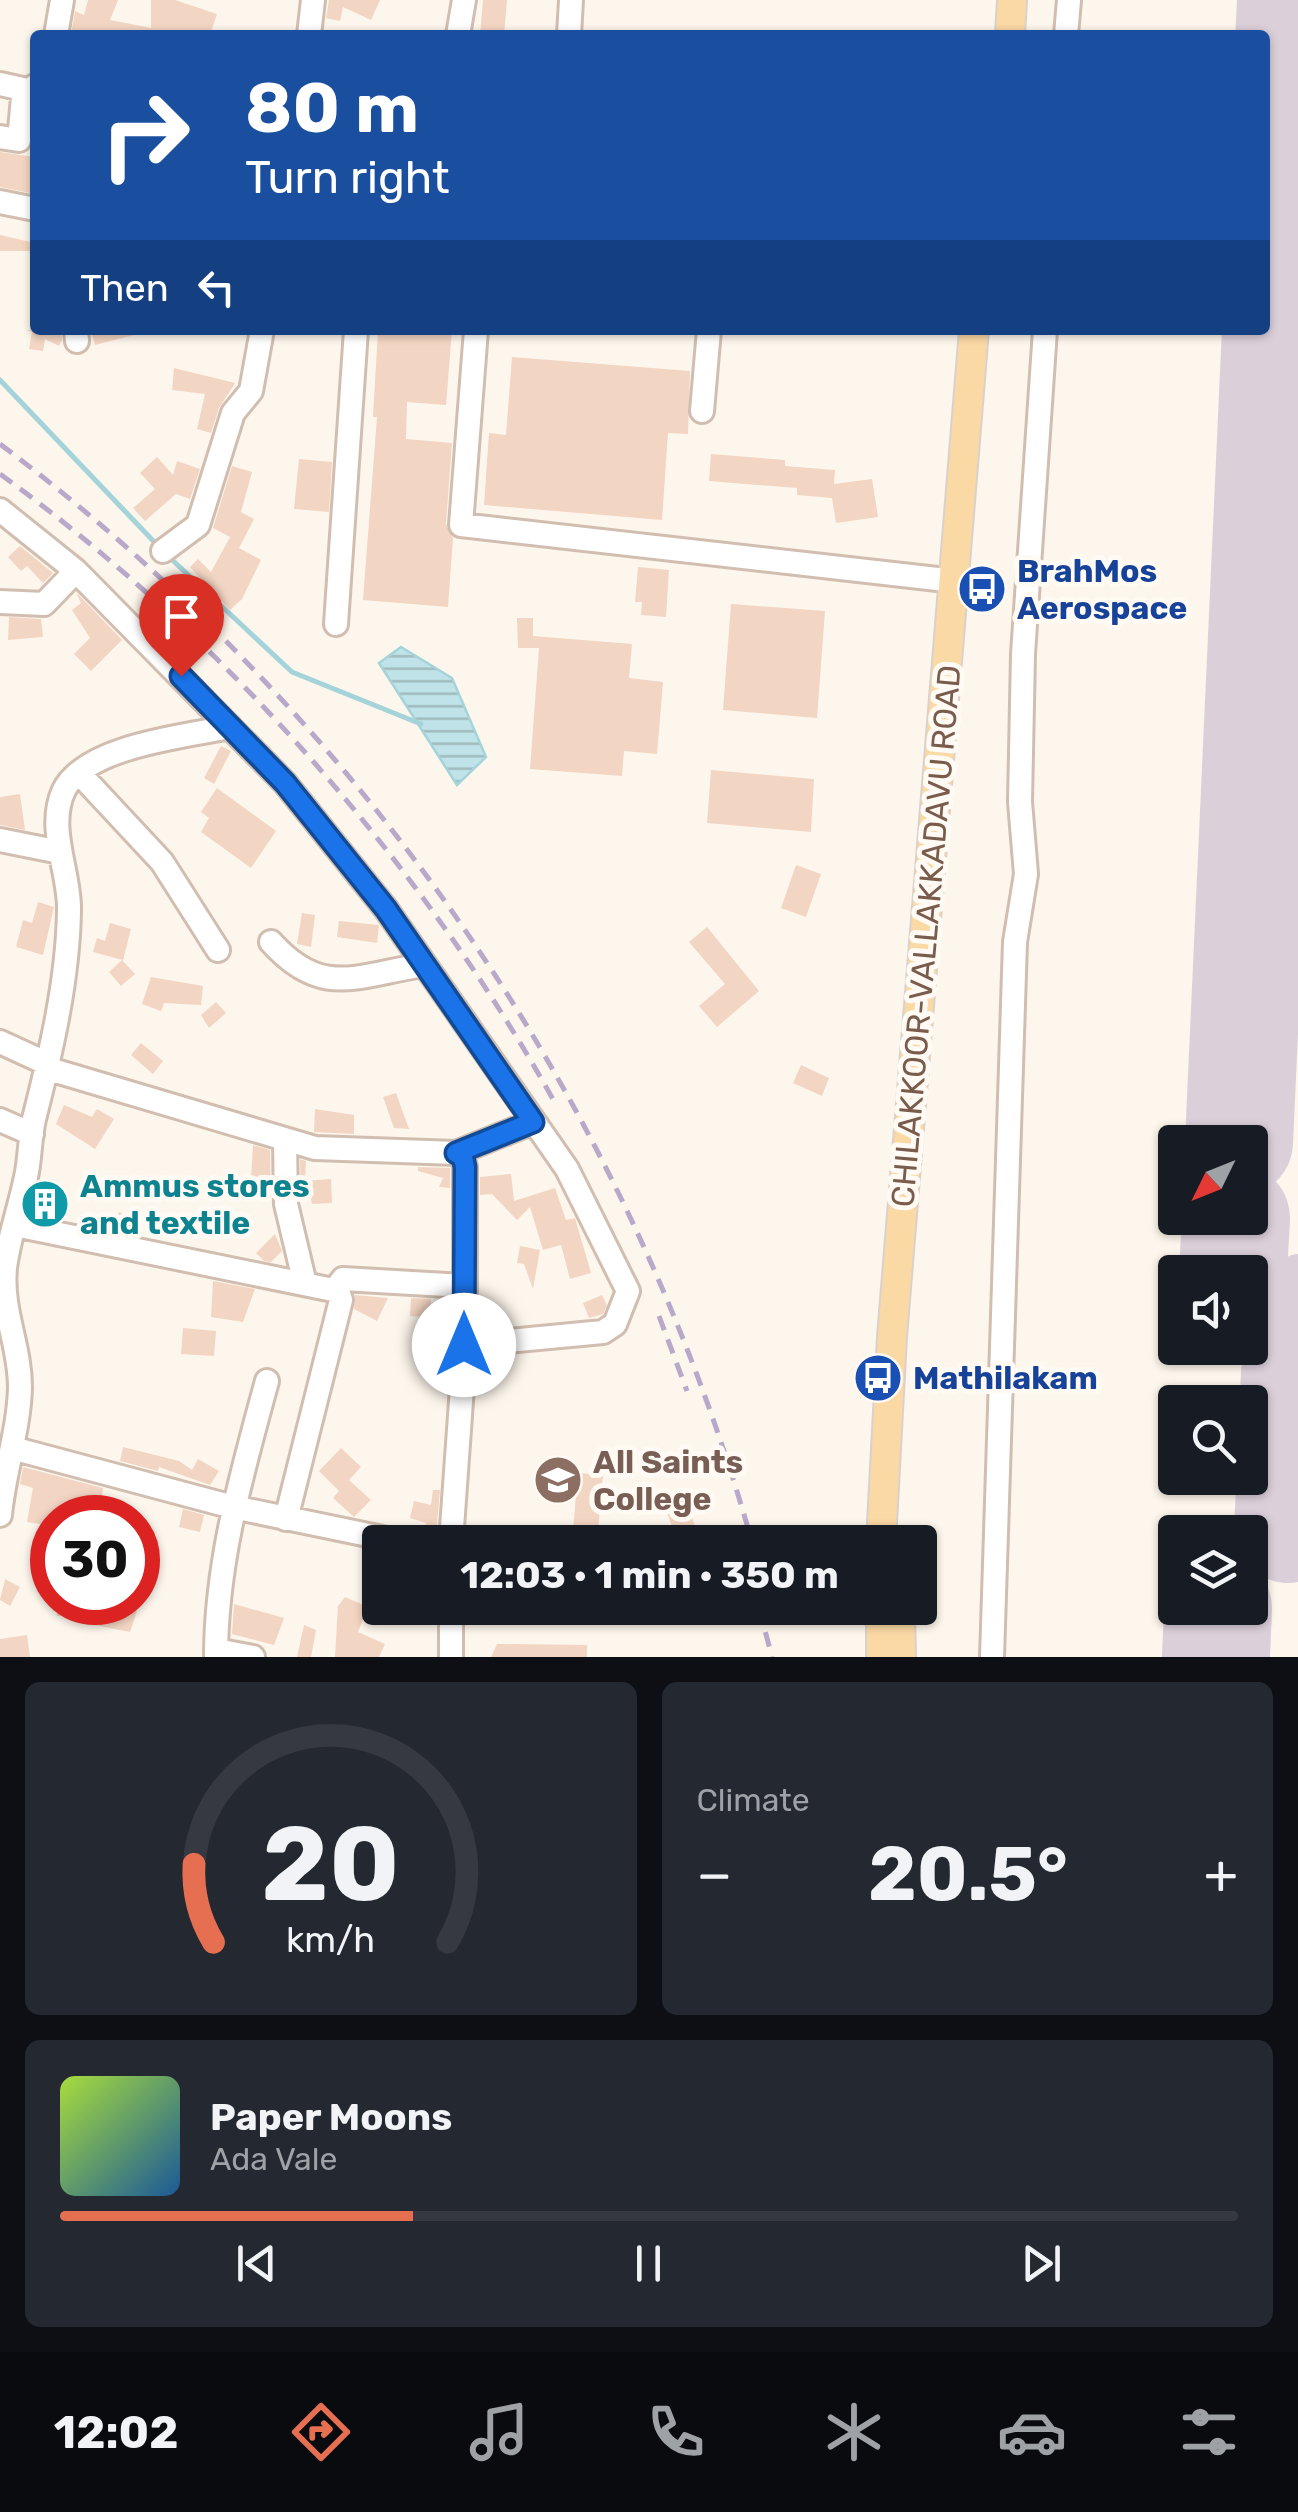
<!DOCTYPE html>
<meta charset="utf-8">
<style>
:root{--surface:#171b24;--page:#242831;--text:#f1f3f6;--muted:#9ea1a6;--line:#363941;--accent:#e76f51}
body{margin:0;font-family:Rubik,sans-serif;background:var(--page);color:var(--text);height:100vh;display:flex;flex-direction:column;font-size:38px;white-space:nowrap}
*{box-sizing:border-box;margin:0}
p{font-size:32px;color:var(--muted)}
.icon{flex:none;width:55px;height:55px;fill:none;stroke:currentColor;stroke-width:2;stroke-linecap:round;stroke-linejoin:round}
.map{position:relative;height:1657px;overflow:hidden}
.details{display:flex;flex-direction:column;gap:25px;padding:25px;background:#0d0f14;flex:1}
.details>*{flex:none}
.top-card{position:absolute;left:30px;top:30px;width:1240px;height:305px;border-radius:10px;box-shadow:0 2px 8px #0004;background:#1a4fa0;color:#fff;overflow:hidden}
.needle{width:65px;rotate:227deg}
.fabs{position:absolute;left:1158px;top:1125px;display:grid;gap:20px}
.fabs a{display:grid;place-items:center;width:110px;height:110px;border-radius:10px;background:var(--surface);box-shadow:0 2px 8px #0004;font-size:50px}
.speed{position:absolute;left:30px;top:1495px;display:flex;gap:20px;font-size:50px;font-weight:700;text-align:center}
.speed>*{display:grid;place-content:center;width:130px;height:130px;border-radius:50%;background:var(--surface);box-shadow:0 2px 8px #0004;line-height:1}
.speed .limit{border:15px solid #d22;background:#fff;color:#111}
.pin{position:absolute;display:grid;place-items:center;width:85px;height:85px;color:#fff;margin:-102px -42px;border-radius:50% 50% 50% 0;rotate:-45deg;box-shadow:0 0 10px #0007}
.pin .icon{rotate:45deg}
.me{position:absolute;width:110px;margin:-55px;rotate:0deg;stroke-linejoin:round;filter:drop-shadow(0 0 8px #0008)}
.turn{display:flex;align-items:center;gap:35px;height:210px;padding:0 50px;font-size:45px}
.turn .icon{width:130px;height:130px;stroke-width:2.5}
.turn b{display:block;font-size:70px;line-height:85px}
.then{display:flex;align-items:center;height:95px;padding:0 50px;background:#0003;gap:20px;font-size:38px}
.big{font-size:75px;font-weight:700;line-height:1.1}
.details .card{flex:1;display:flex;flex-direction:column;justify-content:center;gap:15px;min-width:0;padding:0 35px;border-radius:15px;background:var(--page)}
.details .dial{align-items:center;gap:0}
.dial svg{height:260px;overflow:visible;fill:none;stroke:var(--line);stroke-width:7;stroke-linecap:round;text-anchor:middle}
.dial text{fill:var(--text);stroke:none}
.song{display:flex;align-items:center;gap:30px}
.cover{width:120px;height:120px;border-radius:15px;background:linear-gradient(135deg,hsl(80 70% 55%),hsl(210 70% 35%))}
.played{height:10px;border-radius:5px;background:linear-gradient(90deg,var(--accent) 30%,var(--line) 30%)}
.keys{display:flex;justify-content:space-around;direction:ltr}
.heat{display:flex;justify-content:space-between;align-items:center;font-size:55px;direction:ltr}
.details .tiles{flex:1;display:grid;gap:25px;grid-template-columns:1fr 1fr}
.card:last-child{grid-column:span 2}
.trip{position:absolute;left:362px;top:1525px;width:575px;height:100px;border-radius:10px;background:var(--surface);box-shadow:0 2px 8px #0004;font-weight:700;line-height:100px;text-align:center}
.menu{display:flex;height:160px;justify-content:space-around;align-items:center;background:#090b0e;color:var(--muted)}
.menu .icon{width:70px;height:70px}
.menu .on{color:var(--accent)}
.menu b{font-size:45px;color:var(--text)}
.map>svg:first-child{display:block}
</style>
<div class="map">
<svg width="1298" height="1657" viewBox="0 0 1298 1657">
<defs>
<pattern id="water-rules" width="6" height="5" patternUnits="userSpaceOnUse" patternTransform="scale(2.5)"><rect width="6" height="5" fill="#bfe3e8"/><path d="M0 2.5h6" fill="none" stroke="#a0bbbe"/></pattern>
</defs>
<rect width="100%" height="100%" fill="#fdf6ec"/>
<path fill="url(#water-rules)" stroke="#a5d3da" stroke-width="2.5" d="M401,647L452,678L486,757L457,785L379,663Z"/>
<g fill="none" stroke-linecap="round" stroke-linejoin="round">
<path stroke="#a5d3da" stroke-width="5" d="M0,380L160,548
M168,556L292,672L421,724"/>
<path stroke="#dbcfda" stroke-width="42" d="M1298,1275C1293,1295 1278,1312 1271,1332C1252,1384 1262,1438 1298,1480"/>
<path stroke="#dbcfda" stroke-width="108" d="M1239,1142L1291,0
M1233,1272L1236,1218
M1288,1529L1298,1325
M1216,1657L1218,1608"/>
</g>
<path fill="#f3d5c3" d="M88,0H118L110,20L151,28V0H175L217,14L210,35H71L75,11L84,15Z
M329,0H380L371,20L343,7L340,21L326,18Z
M483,0H507L504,35H480Z
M0,152L35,157V194L0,187Z
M0,235L35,243V251H0Z
M27,330H61L62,340L59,346L45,339L43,351L29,349L32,332Z
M91,330H134V335L95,345Z
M378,330H452L446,405L407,402L406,439L452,443L446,524L453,538L448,607L363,600L377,417H373Z
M512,357L690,371L688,434L668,433L662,520L484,505L489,433L506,435Z
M174,368L235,383L219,408L211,433L197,429L205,394L172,390Z
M711,454L785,460V466L835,470L834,484L872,479L878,517L836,523L832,498L797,495V488L709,481Z
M157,457L173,475L177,461L200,469L190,499L176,494L145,521L133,508L155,489L140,473Z
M299,459L332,462L329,512L294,509Z
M232,466L252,472L241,512L254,519L239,548L261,560L242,599L230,610L190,567L198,559L211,572L230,537L213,528Z
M20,546L53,573L43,583L27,566L21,571L8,557Z
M638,567L669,570L666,617L641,615L642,602H635Z
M76,592L122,640L91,671L74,654L90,638L72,610L81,603Z
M731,604L825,611L817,718L723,710Z
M9,617L41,619L43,637L8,640Z
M517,618H533V636L632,644L629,678L663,682L657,754L624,751L622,776L530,769L539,648H518Z
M221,746L231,751L214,784L204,778Z
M711,770L814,779L811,832L707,823Z
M217,788L276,831L251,868L201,832L209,818L201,812Z
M20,794L25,830L0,825V797Z
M796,865L821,874L806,917L781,908Z
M38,902L54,907L43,955L16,947L23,920L32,923Z
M302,913L315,915L311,947L297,944Z
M339,921L379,925L377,943L337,937Z
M110,923L131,929L123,960L93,952L97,938L105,941Z
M707,927L759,991L717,1027L699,1006L725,984L689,942Z
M122,960L135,974L121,986L109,972Z
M151,977L203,986L201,1005L164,1003L161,1011L142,1004Z
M216,1002L226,1013L209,1028L201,1015Z
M141,1043L163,1061L153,1074L131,1055Z
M801,1065L829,1078L822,1096L793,1083Z
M396,1093L409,1129L394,1128L383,1097Z
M64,1105L92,1117L97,1109L114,1119L95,1149L56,1124Z
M315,1109L354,1115V1134L314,1132Z
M253,1145L270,1150L271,1197L250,1195Z
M300,1159L306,1161L305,1181L331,1179L332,1203L312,1204L311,1198H301Z
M418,1167L450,1168V1188L439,1187L443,1178L418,1171Z
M511,1174L514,1201L555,1188L566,1220L575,1218L591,1273L570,1279L561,1245L543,1250L530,1207L517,1220L492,1194L480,1195V1177Z
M42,1188L58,1197L48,1216L33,1211Z
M119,1212L143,1221L138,1235L81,1223H115Z
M275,1234L282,1251L271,1262L264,1261L256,1253Z
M520,1246L540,1250L533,1289L524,1264L517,1263Z
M213,1281L255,1289L243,1322L211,1317Z
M355,1295L388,1298L377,1321L354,1309Z
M602,1295L607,1305L603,1314L589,1318L583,1303Z
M411,1298L431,1299L430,1317L410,1316Z
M183,1328L216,1331L214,1356L181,1354Z
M123,1447L179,1461L192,1470L198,1459L219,1471L210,1485L159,1467L158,1471L120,1461Z
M341,1448L361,1467L349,1480L371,1500L354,1517L333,1498L339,1491L319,1471Z
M23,1467L103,1488L101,1501L125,1505L124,1518H52V1526L27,1522L33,1488L20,1484Z
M578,1473L603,1475L597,1542H572Z
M681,1489L699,1536L678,1542L661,1497Z
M433,1490H440L436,1537L423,1532L426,1523L410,1518L414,1501L431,1505Z
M183,1509L204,1515L200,1532L179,1527Z
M5,1579L20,1587L10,1606L0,1600Z
M345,1597L368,1607L358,1632L385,1644L379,1657H335L338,1606Z
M56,1602H113L137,1611L130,1632L80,1622L81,1615L57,1616Z
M234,1604L284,1618L274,1645L232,1634Z
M304,1625L316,1630L311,1657H297Z
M27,1635L30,1657H0V1639Z
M497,1644L587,1645V1657H491Z"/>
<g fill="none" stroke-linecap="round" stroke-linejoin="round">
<g stroke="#d1beb0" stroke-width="28">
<path id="minor" d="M56,35L62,0
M309,35L313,0
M458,35L464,0
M569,35L571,0
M1066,35L1069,0
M0,84L27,90
M0,137L19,140L23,98L35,86
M0,202L35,209
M76,330L77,341
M476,330L461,525L955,581
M702,411L709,330
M0,510L76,571L285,783L386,909L567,1169L628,1291L615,1324L603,1332L465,1345L451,1542
M163,551L198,525L233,413L251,391L262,330
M0,602L44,604L76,571
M336,624L356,330
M79,773L162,862L218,950
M0,840L60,852
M271,942C323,1000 359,974 425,965
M0,1042L50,1065
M49,1069L315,1148L456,1153L463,1157L465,1167V1345
M0,1120L32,1134
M285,1140L286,1204L305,1284
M456,1153L533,1122
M15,1225L338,1291L341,1300L286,1519
M335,1289L343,1279L464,1286
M12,1448L233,1507L402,1542
M0,1515C4,1472 19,1430 20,1387C20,1345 1,1311 5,1268C9,1236 21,1204 27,1172C30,1155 30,1137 34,1119C51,1052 68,980 69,910C70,872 46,828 64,790C86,746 186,736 230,727
M451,1608V1657
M216,1650L253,1657
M216,1657C216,1562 242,1473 267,1381
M992,1657L1015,942L1026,874L1020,802L1023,654L1045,330"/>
</g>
<g stroke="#dad1cd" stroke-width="32">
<path id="major" d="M1010,35L1012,0
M881,1542L892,1337L974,330
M900,1608L901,1657
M881,1609V1657"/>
</g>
<use href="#minor" stroke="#fff" stroke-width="22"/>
<use href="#major" stroke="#fbd9a5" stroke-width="28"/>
<path stroke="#b9a8c9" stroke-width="5" stroke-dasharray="15 10" stroke-linecap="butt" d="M0,444C364,718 628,1104 752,1542
M0,474C222,635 420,861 554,1101
M659,1316L687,1391
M759,1608L772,1657"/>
</g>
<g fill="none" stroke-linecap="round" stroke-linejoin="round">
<g stroke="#114b97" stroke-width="25">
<path id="route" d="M181,676L285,783L386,909L533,1122L456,1153L463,1157L465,1167L464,1345"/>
</g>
<use href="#route" stroke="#1a73e8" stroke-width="18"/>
</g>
<defs>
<g id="bus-disc" transform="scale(2.5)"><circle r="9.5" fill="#1a4fb4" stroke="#fffaf3"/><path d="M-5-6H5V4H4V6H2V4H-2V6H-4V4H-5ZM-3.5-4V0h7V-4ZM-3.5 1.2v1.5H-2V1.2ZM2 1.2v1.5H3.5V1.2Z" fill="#fff"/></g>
<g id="building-disc" transform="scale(2.5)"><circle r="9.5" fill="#0f9aa8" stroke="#fffaf3"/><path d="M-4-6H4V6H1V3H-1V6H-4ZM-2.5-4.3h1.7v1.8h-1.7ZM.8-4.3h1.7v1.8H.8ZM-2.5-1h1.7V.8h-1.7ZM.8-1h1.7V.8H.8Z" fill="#fff"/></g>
<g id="university-disc" transform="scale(2.5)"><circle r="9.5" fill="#8d6e63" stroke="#fffaf3"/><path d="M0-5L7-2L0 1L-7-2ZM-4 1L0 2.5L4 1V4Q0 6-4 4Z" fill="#fff"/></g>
</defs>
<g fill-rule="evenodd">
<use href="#bus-disc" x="982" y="589"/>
<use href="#building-disc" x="45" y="1204"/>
<use href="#bus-disc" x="878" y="1378"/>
<use href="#university-disc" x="558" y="1480"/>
</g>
<g text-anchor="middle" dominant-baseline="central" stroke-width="10" stroke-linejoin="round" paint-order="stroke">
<g font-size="32" font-weight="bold" fill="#164399" stroke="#fffaf3" text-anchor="start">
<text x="1017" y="571">BrahMos<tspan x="1017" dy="37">Aerospace</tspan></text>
<text x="913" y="1378">Mathilakam</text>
</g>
<g font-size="32" fill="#7a5c4d" stroke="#fffaf3">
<text transform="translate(926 936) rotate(-85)">CHILAKKOOR-VALLAKKADAVU ROAD</text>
</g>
<g font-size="32" font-weight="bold" fill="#0d838f" stroke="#fffaf3" text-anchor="start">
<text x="80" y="1186">Ammus stores<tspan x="80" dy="37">and textile</tspan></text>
</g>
<g font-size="32" font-weight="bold" fill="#785e54" stroke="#fffaf3" text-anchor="start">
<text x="593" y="1462">All Saints<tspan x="593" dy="37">College</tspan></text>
</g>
</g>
</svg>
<div class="fabs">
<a><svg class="needle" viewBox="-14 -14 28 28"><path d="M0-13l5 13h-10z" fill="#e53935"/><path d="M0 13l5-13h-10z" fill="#9ea1a6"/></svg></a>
<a><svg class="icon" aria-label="sound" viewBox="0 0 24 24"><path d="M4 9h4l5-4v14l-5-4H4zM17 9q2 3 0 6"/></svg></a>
<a><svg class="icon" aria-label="search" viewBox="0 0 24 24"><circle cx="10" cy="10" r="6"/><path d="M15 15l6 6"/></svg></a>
<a><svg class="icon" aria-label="layers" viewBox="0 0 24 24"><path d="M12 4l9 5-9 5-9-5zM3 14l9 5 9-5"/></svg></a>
</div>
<div class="speed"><div class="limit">30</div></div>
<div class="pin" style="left:181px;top:676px;background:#d93025"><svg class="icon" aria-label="arrive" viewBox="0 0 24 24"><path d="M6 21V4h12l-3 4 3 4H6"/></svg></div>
<svg class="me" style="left:464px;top:1345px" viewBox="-20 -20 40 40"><circle r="19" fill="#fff"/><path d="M0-13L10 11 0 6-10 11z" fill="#1a73e8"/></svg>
<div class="trip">12:03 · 1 min · 350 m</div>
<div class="top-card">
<div class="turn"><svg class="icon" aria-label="right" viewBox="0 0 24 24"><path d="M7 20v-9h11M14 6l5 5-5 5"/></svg><div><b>80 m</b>Turn right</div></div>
<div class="then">Then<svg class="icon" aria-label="left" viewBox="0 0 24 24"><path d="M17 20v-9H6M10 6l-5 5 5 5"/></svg></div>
</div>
</div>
<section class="details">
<div class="tiles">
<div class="card dial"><svg viewBox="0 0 100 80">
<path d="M14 69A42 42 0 1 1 86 69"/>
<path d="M14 69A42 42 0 0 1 8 45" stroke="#e76f51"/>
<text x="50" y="56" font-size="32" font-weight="700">20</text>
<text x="50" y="72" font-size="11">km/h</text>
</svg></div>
<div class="card"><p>Climate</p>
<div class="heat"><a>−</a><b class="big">20.5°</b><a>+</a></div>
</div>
<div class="card">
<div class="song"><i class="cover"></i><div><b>Paper Moons</b><p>Ada Vale</p></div></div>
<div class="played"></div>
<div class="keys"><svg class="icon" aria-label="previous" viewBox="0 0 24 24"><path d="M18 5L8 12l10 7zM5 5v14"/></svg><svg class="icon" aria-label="pause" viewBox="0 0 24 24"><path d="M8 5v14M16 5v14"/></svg><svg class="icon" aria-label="next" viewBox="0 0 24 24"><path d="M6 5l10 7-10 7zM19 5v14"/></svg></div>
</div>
</div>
</section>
<nav class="menu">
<b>12:02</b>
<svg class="icon on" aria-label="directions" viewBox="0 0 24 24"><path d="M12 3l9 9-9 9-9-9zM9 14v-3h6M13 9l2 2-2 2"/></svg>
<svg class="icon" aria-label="music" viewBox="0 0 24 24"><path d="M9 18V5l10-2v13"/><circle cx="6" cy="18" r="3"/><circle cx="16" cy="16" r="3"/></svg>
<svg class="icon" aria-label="phone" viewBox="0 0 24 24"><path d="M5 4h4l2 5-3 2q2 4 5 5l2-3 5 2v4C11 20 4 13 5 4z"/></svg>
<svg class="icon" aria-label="climate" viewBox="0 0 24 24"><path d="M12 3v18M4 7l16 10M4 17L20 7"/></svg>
<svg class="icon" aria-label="car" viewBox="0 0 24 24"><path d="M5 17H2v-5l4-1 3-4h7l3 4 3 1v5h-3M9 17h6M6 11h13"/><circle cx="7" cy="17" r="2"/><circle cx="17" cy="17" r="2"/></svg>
<svg class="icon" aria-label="filters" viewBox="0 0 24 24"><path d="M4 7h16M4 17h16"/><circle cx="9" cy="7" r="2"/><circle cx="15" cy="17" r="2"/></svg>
</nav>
